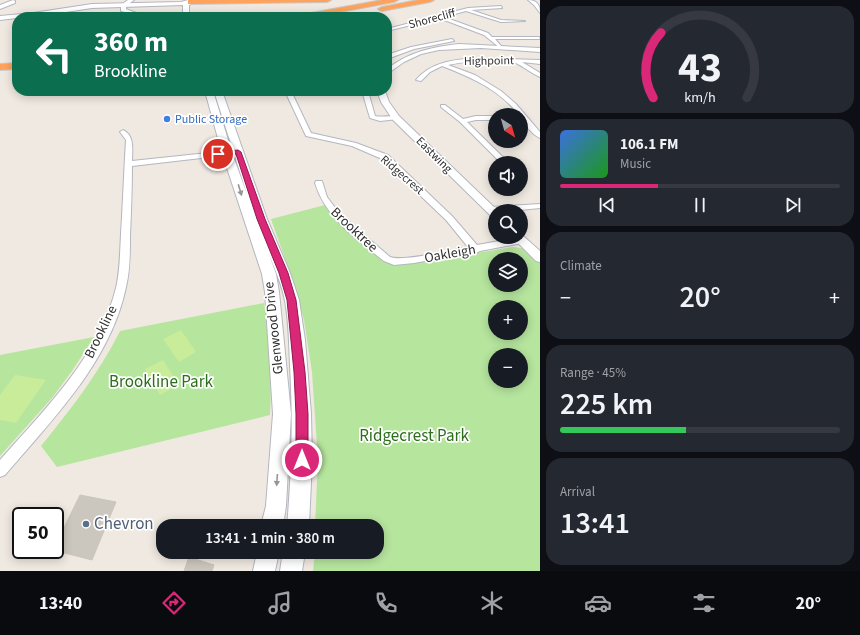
<!DOCTYPE html>
<meta charset="utf-8">
<style>
:root{--surface:#171b24;--page:#242831;--text:#f1f3f6;--muted:#9ea1a6;--line:#363941;--accent:#db2777}
body{margin:0;font-family:"Source Sans 3",sans-serif;background:var(--page);color:var(--text);height:100vh;display:flex;flex-direction:column;font-size:15px;white-space:nowrap}
*{box-sizing:border-box;margin:0}
p{font-size:13px;color:var(--muted)}
.icon{flex:none;width:22px;height:22px;fill:none;stroke:currentColor;stroke-width:2;stroke-linecap:round;stroke-linejoin:round}
.map{position:relative;flex:1;overflow:hidden}
.drawer{display:flex;flex-direction:column;gap:6px;padding:6px;background:#0d0f14;width:320px}
.drawer>*{flex:none}
.hud{position:absolute;left:12px;top:12px;width:380px;height:84px;border-radius:16px;box-shadow:0 2px 10px #0003;background:#0b6e4f;color:#fff;overflow:hidden}
.needle{width:26px;rotate:143deg}
.fabs{position:absolute;left:488px;top:108px;display:grid;gap:8px}
.fabs a{display:grid;place-items:center;width:40px;height:40px;border-radius:50%;background:var(--surface);box-shadow:0 2px 10px #0003;font-size:20px}
.speed{position:absolute;left:12px;top:507px;display:flex;gap:8px;font-size:20px;font-weight:700;text-align:center}
.speed>*{display:grid;place-content:center;width:52px;height:52px;border-radius:50%;background:var(--surface);box-shadow:0 2px 10px #0003;line-height:1}
.speed .limit{border:2px solid #111;border-radius:6px;background:#fff;color:#111}
.pin{position:absolute;display:grid;place-items:center;width:34px;height:34px;color:#fff;margin:-17px;border:2px solid #fff;border-radius:50%;box-shadow:0 1px 4px #0007}
.me{position:absolute;width:44px;margin:-22px;rotate:0deg;stroke-linejoin:round;filter:drop-shadow(0 0 3px #0008)}
.turn{display:flex;align-items:center;gap:14px;height:84px;padding:0 16px;font-size:18px}
.turn .icon{width:52px;height:52px;stroke-width:2.5}
.turn b{display:block;font-size:28px;line-height:34px}
.big{font-size:30px;font-weight:600;line-height:1.1}
.drawer .widget{flex:1;display:flex;flex-direction:column;justify-content:center;gap:6px;min-width:0;padding:0 14px;border-radius:16px;background:var(--page)}
.drawer .dial{align-items:center;gap:0}
.dial svg{height:104px;overflow:visible;fill:none;stroke:var(--line);stroke-width:7;stroke-linecap:round;text-anchor:middle}
.dial text{fill:var(--text);stroke:none}
.song{display:flex;align-items:center;gap:12px}
.cover{width:48px;height:48px;border-radius:6px;background:linear-gradient(135deg,hsl(220 70% 55%),hsl(120 70% 35%))}
.played{height:4px;border-radius:2px;background:linear-gradient(90deg,var(--accent) 35%,var(--line) 35%)}
.keys{display:flex;justify-content:space-around;direction:ltr}
.heat{display:flex;justify-content:space-between;align-items:center;font-size:22px;direction:ltr}
.charge{height:6px;border-radius:3px;background:linear-gradient(90deg,#34c759 45%,var(--line) 0)}
.trip{position:absolute;left:156px;top:519px;width:228px;height:40px;border-radius:16px;background:var(--surface);box-shadow:0 2px 10px #0003;font-weight:600;line-height:40px;text-align:center}
.dock{display:flex;height:64px;justify-content:space-around;align-items:center;background:#090b0e;color:var(--muted)}
.dock .icon{width:28px;height:28px}
.dock .selected{color:var(--accent)}
.dock b{font-size:18px;color:var(--text)}
main{display:flex;flex:1;min-height:0}
.map>svg:first-child{display:block}
</style>
<main>
<div class="map">
<svg width="540" height="571" viewBox="0 0 540 571">
<rect width="100%" height="100%" fill="#efe9e1"/>
<path fill="#b6e59e" fill-rule="evenodd" d="M329,204L373,245L399,264H409L419,261L457,254L476,253L513,247L528,249L540,261V571H313L315,552H377V526H315L318,460L312,372L304,320L294,284L271,219ZM495,259H521V285H495ZM495,307H521V333H495ZM495,355H521V381H495Z
M264,303C270,341 272,377 270,415L57,467L41,446C71,409 99,373 120,331Z
M94,337L72,371L52,398L0,456V355Z"/>
<path fill="#c9ec9a" d="M181,330L196,352L179,362L163,339Z
M163,360L179,385L160,395L145,369Z
M15,375L46,380L16,423L0,420V395Z"/>
<path fill="#cbc7bf" stroke="#cbc5ba" d="M80,495L116,502L92,560L53,550H55V546Z
M189,557L214,565L212,571H184Z"/>
<g fill="none" stroke-linecap="round" stroke-linejoin="round">
<g stroke="#b4b7c1" stroke-width="2">
<path id="minor" d="M528,0C537,0 540,5 540,13L534,5Z
M501,6L502,8L471,10L501,20L525,21L501,22L466,11L444,17L488,33L492,37H539L540,39H495L502,47L500,48L484,35L439,18L387,31V29L468,8Z
M452,39L454,41L414,49L387,59V55L411,47Z
M475,58L540,60V64L522,62L540,73V77C531,73 524,67 516,63C506,57 460,62 448,65L475,75L501,91L516,104L540,132V138C533,135 522,123 521,115H519C500,90 471,77 442,66L430,72L421,81L416,80C431,62 453,60 475,58Z
M285,91H291L311,133L356,143L388,155L452,216L477,245L522,237L527,240L522,243L480,251L476,253L473,252L414,263L394,265L384,261C357,240 325,217 315,183L316,181H322L327,197L339,213L390,257C404,262 452,250 468,247L446,220L382,159L352,146L306,136Z
M362,91H368L375,116C383,118 393,114 399,118L398,119L380,121L370,118Z
M441,105H445L463,119L476,116H495V120H476L467,122L509,163H501L460,122L441,107Z
M123,130C135,136 132,150 132,161L236,150L240,152L236,154L132,166C132,189 131,212 130,236C130,253 130,271 126,287C111,361 52,420 5,475L0,477V460C45,409 99,356 116,288C120,271 120,252 121,234C123,202 124,171 126,140L120,132Z
M540,204V208L491,213L487,210L491,207Z"/>
</g>
<g stroke="#b4b7c1" stroke-width="2">
<path id="tertiary" d="M13,0L15,1V3L0,9V5Z
M128,0H134L126,6V9L139,14V16L121,11V5Z
M459,44L540,48V52L481,48L439,50L421,54L404,62L387,74V69C409,52 432,47 459,44Z
M377,91H385L389,102L399,116L498,211H495V217L491,216L393,120L381,102Z
M521,234L540,251V262L536,261L512,237H521Z"/>
</g>
<g stroke="#b4b7c1" stroke-width="2">
<path id="secondary" d="M188,0H194L193,3L189,5V17H183V5L92,8L33,17H17V18L0,20V16L33,13L92,4L181,2Z
M205,91H213L232,153L248,197L214,91H222L267,219L290,273L299,300L305,340L311,414L312,460L309,526H287C292,471 293,420 290,365C289,344 289,322 285,301C282,283 273,266 267,249L276,274L279,292L291,414L286,506L283,526H261L266,506L273,414L265,292L262,274L222,153Z
M257,552H279L275,571H253Z
M283,552H305L302,571H280Z"/>
</g>
<g stroke="#c9c9c9" stroke-width="2">
<path id="motorway" d="M188,0H331L327,2L191,4H188Z
M382,0H398L394,2L313,17H296L300,15Z
M418,0H434L430,2L382,11L378,9L382,7Z
M17,63V69L0,70V64Z"/>
</g>
<use href="#minor" fill="#fff" fill-rule="evenodd"/>
<use href="#tertiary" fill="#fff" fill-rule="evenodd"/>
<use href="#secondary" fill="#fff" fill-rule="evenodd"/>
<use href="#motorway" fill="#ffa35c" fill-rule="evenodd"/>
</g>
<defs><path id="oneway-solid" d="M-6-.8H1V-3.2L6.5 0L1 3.2V.8H-6Z"/></defs>
<g fill="#969696">
<use href="#oneway-solid" transform="translate(240 190) rotate(73)"/>
<use href="#oneway-solid" transform="translate(277 480) rotate(94)"/>
</g>
<path fill="#db2777" stroke="#8e194d" d="M238,150L241,152L265,219L288,273L296,300L305,372L308,414V460L306,465L302,466L298,465L296,460V414L294,372L287,300L279,273L257,219L236,154L218,156L215,154L218,152Z"/>
<circle fill="#3f7fe0" stroke="#fff" stroke-width="1.5" cx="167" cy="119" r="4"/>
<circle fill="#5c6f8a" stroke="#fff" stroke-width="1.5" cx="86" cy="524" r="4"/>
<g text-anchor="middle" dominant-baseline="central" stroke-width="3.5" stroke-linejoin="round" paint-order="stroke">
<g font-size="12" fill="#2e2e2e" stroke="#fff">
<text transform="translate(432 19) rotate(-15)">Shorecliff</text>
<text transform="translate(489 61) rotate(-1)">Highpoint</text>
<text transform="translate(434 155) rotate(45)">Eastwing</text>
<text transform="translate(402 175) rotate(41)">Ridgecrest</text>
</g>
<g font-size="12" fill="#366cbe" stroke="#fff" text-anchor="start">
<text x="175" y="119">Public Storage</text>
</g>
<g font-size="14" fill="#2e2e2e" stroke="#fff">
<text transform="translate(354 230) rotate(43)">Brooktree</text>
<text transform="translate(450 254) rotate(-10)">Oakleigh</text>
<text transform="translate(274 328) rotate(-96)">Glenwood Drive</text>
<text transform="translate(101 332) rotate(-64)">Brookline</text>
</g>
<g font-size="17" fill="#2c6e1b" stroke="#fff">
<text x="161" y="382">Brookline Park</text>
<text x="414" y="436">Ridgecrest Park</text>
</g>
<g font-size="17" fill="#4e5e75" stroke="#fff" text-anchor="start">
<text x="94" y="524">Chevron</text>
</g>
</g>
</svg>
<div class="fabs">
<a><svg class="needle" viewBox="-14 -14 28 28"><path d="M0-13l5 13h-10z" fill="#e53935"/><path d="M0 13l5-13h-10z" fill="#9ea1a6"/></svg></a>
<a><svg class="icon" aria-label="sound" viewBox="0 0 24 24"><path d="M4 9h4l5-4v14l-5-4H4zM17 9q2 3 0 6"/></svg></a>
<a><svg class="icon" aria-label="search" viewBox="0 0 24 24"><circle cx="10" cy="10" r="6"/><path d="M15 15l6 6"/></svg></a>
<a><svg class="icon" aria-label="layers" viewBox="0 0 24 24"><path d="M12 4l9 5-9 5-9-5zM3 14l9 5 9-5"/></svg></a>
<a>+</a>
<a>−</a>
</div>
<div class="speed"><div class="limit">50</div></div>
<div class="pin" style="left:218px;top:154px;background:#d93025"><svg class="icon" aria-label="arrive" viewBox="0 0 24 24"><path d="M6 21V4h12l-3 4 3 4H6"/></svg></div>
<svg class="me" style="left:302px;top:460px" viewBox="-20 -20 40 40"><circle r="17" fill="#db2777" stroke="#fff" stroke-width="3"/><path d="M0-11L8 9 0 5-8 9z" fill="#fff"/></svg>
<div class="trip">13:41 · 1 min · 380 m</div>
<div class="hud">
<div class="turn"><svg class="icon" aria-label="left" viewBox="0 0 24 24"><path d="M17 20v-9H6M10 6l-5 5 5 5"/></svg><div><b>360 m</b>Brookline</div></div>
</div>
</div>
<section class="drawer">
<div class="widget dial"><svg viewBox="0 0 100 80">
<path d="M14 69A42 42 0 1 1 86 69"/>
<path d="M14 69A42 42 0 0 1 20 19" stroke="#db2777"/>
<text x="50" y="56" font-size="32" font-weight="700">43</text>
<text x="50" y="72" font-size="11">km/h</text>
</svg></div>
<div class="widget">
<div class="song"><i class="cover"></i><div><b>106.1 FM</b><p>Music</p></div></div>
<div class="played"></div>
<div class="keys"><svg class="icon" aria-label="previous" viewBox="0 0 24 24"><path d="M18 5L8 12l10 7zM5 5v14"/></svg><svg class="icon" aria-label="pause" viewBox="0 0 24 24"><path d="M8 5v14M16 5v14"/></svg><svg class="icon" aria-label="next" viewBox="0 0 24 24"><path d="M6 5l10 7-10 7zM19 5v14"/></svg></div>
</div>
<div class="widget"><p>Climate</p>
<div class="heat"><a>−</a><b class="big">20°</b><a>+</a></div>
</div>
<div class="widget"><p>Range · 45%</p><b class="big">225 km</b><div class="charge"></div></div>
<div class="widget"><p>Arrival</p><b class="big">13:41</b></div>
</section>
</main>
<nav class="dock">
<b>13:40</b>
<svg class="icon selected" aria-label="directions" viewBox="0 0 24 24"><path d="M12 3l9 9-9 9-9-9zM9 14v-3h6M13 9l2 2-2 2"/></svg>
<svg class="icon" aria-label="music" viewBox="0 0 24 24"><path d="M9 18V5l10-2v13"/><circle cx="6" cy="18" r="3"/><circle cx="16" cy="16" r="3"/></svg>
<svg class="icon" aria-label="phone" viewBox="0 0 24 24"><path d="M5 4h4l2 5-3 2q2 4 5 5l2-3 5 2v4C11 20 4 13 5 4z"/></svg>
<svg class="icon" aria-label="climate" viewBox="0 0 24 24"><path d="M12 3v18M4 7l16 10M4 17L20 7"/></svg>
<svg class="icon" aria-label="car" viewBox="0 0 24 24"><path d="M5 17H2v-5l4-1 3-4h7l3 4 3 1v5h-3M9 17h6M6 11h13"/><circle cx="7" cy="17" r="2"/><circle cx="17" cy="17" r="2"/></svg>
<svg class="icon" aria-label="filters" viewBox="0 0 24 24"><path d="M4 7h16M4 17h16"/><circle cx="9" cy="7" r="2"/><circle cx="15" cy="17" r="2"/></svg>
<b>20°</b>
</nav>
